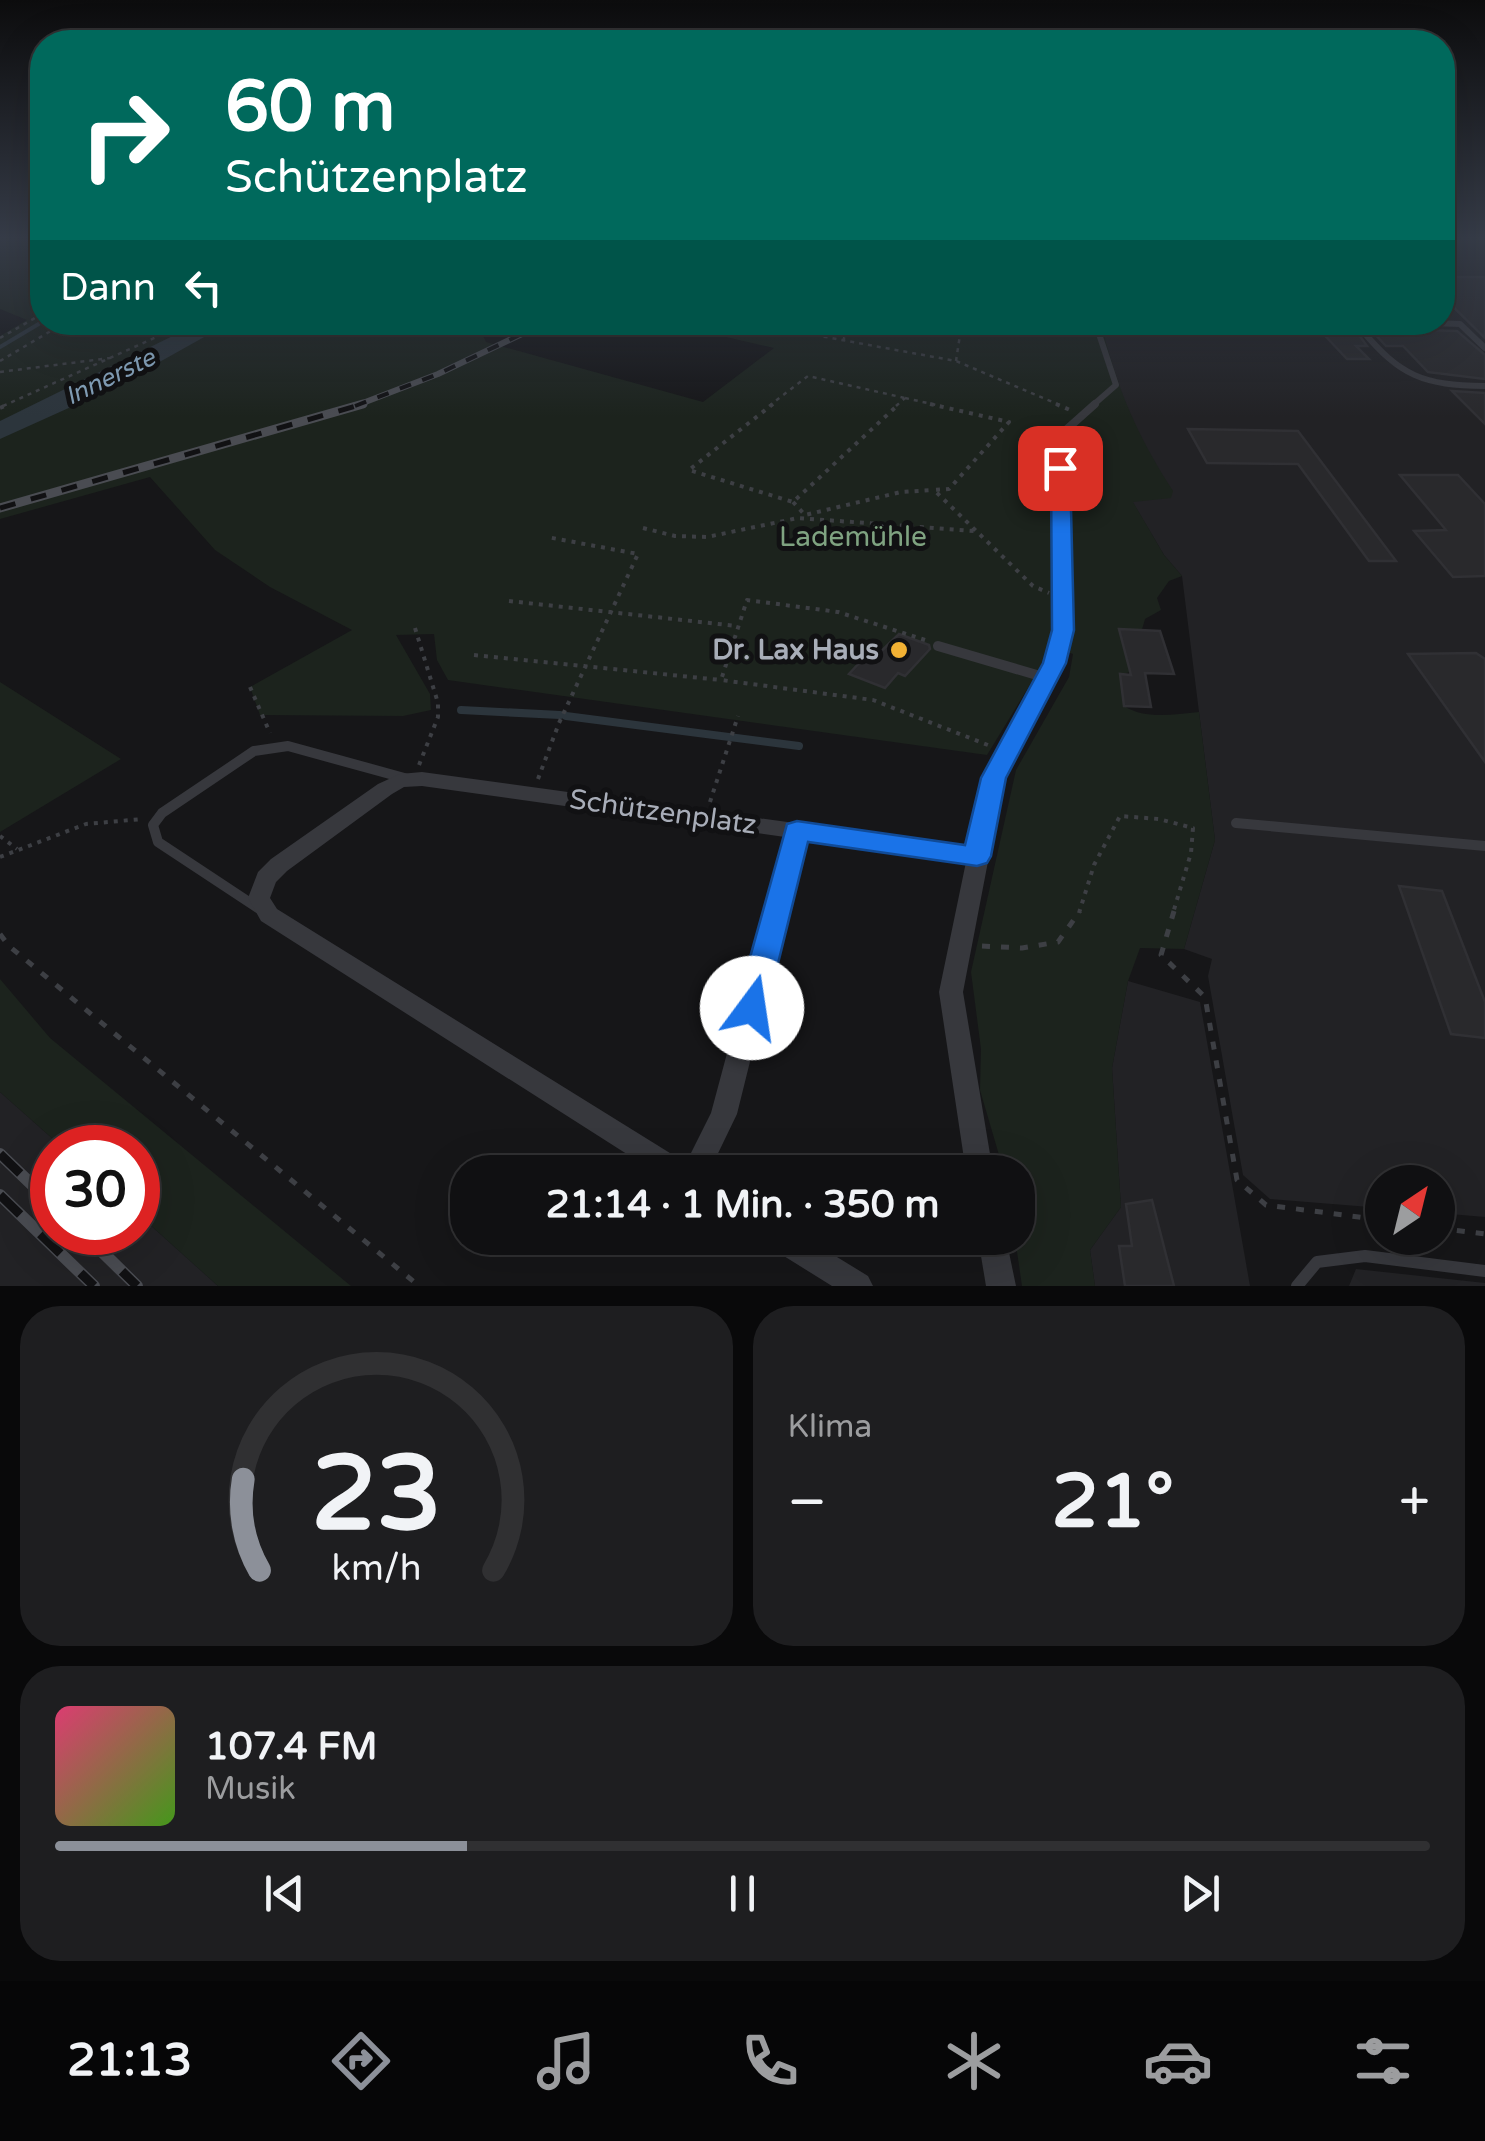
<!DOCTYPE html>
<html lang="de">
<meta charset="utf-8">
<style>
:root{--surface:#101012;--page:#1e1e20;--text:#f1f3f6;--muted:#9c9d9f;--line:#303032;--accent:#8c9099}
body{margin:0;font-family:"Varela Round",sans-serif;background:var(--page);color:var(--text);height:100vh;display:flex;flex-direction:column;font-size:38px;white-space:nowrap}
*{box-sizing:border-box;margin:0}
p{font-size:32px;color:var(--muted)}
.icon{flex:none;width:55px;height:55px;fill:none;stroke:currentColor;stroke-width:2;stroke-linecap:round;stroke-linejoin:round}
.map{position:relative;height:1286px;overflow:hidden}
.side{display:flex;flex-direction:column;gap:20px;padding:20px;background:#09090a;flex:1}
.side>*{flex:none}
.banner{position:absolute;left:30px;top:30px;width:1425px;height:305px;border-radius:40px;box-shadow:0 10px 40px #0002,0 0 0 2px var(--line);background:#00695c;color:#fff;overflow:hidden}
.needle{width:65px;rotate:35deg}
.buttons{position:absolute;left:1365px;top:1165px;display:grid;gap:20px}
.buttons a{display:grid;place-items:center;width:90px;height:90px;border-radius:50%;background:var(--surface);box-shadow:0 10px 40px #0002,0 0 0 2px var(--line);font-size:50px}
.speed{position:absolute;left:30px;top:1125px;display:flex;gap:20px;font-size:50px;font-weight:700;text-align:center}
.speed>*{display:grid;place-content:center;width:130px;height:130px;border-radius:50%;background:var(--surface);box-shadow:0 10px 40px #0002,0 0 0 2px var(--line);line-height:1}
.speed .limit{border:15px solid #d22;background:#fff;color:#111}
.pin{position:absolute;display:grid;place-items:center;width:85px;height:85px;color:#fff;margin:-42px;border-radius:20px;box-shadow:0 5px 15px #0006}
.me{position:absolute;width:110px;margin:-55px;rotate:14deg;stroke-linejoin:round;filter:drop-shadow(0 0 8px #0008)}
.turn{display:flex;align-items:center;gap:35px;height:210px;padding:0 30px;font-size:45px}
.turn .icon{width:130px;height:130px;stroke-width:2.5}
.turn b{display:block;font-size:70px;line-height:85px}
.then{display:flex;align-items:center;height:95px;padding:0 30px;background:#0003;gap:20px;font-size:38px}
.big{font-size:75px;font-weight:700;line-height:1.1}
.side .card{flex:1;display:flex;flex-direction:column;justify-content:center;gap:15px;min-width:0;padding:0 35px;border-radius:40px;background:var(--page)}
.side .dial{align-items:center;gap:0}
.dial svg{height:260px;overflow:visible;fill:none;stroke:var(--line);stroke-width:7;stroke-linecap:round;text-anchor:middle}
.dial text{fill:var(--text);stroke:none}
.song{display:flex;align-items:center;gap:30px}
.cover{width:120px;height:120px;border-radius:15px;background:linear-gradient(135deg,hsl(340 70% 55%),hsl(100 70% 35%))}
.played{height:10px;border-radius:5px;background:linear-gradient(90deg,var(--accent) 30%,var(--line) 30%)}
.keys{display:flex;justify-content:space-around;direction:ltr}
.heat{display:flex;justify-content:space-between;align-items:center;font-size:55px;direction:ltr}
.side .tiles{flex:1;display:grid;gap:20px;grid-template-columns:1fr 1fr}
.card:last-child{grid-column:span 2}
.trip{position:absolute;left:450px;top:1155px;width:585px;height:100px;border-radius:40px;background:var(--surface);box-shadow:0 10px 40px #0002,0 0 0 2px var(--line);font-weight:700;line-height:100px;text-align:center}
.menu{display:flex;height:160px;justify-content:space-around;align-items:center;background:#060607;color:var(--muted)}
.menu .icon{width:70px;height:70px}
.menu .active{color:var(--accent)}
.menu b{font-size:45px;color:var(--text)}
.map>svg:first-child{display:block}
</style>
<div class="map">
<svg width="1485" height="1286" viewBox="0 0 1485 1286">
<rect width="100%" height="100%" fill="#161618"/>
<path fill="#222225" d="M1443,237H1485V1217L1438,1213V1182H1382V1208L1270,1199L1243,1175L1208,976L1212,959L1184,949L1215,840L1182,576L1164,555L1132,501L1140,440L1115,383L1101,323L1442,322Z
M1128,981L1200,1002L1250,1286H1095L1090,1250L1121,1207L1112,1068Z
M0,1092L62,1147L52,1148V1232H138V1214L218,1286H0Z
M1356,1269L1485,1283V1286H1349Z"/>
<path fill="#1c231d" d="M0,237H42V322L477,323L486,342L703,402L774,348L665,323H1101C1117,389 1137,435 1173,491L1171,498L1133,502L1164,555L1182,576L1169,581L1157,598L1161,610L1145,619L1130,672L1120,675L1124,706C1146,720 1174,714 1199,712L1215,840L1184,949L1140,948L1128,981L1112,1068L1121,1207L1090,1250L1095,1286H1022L1015,1238L1018,1172H1004L980,1090L981,1049L971,972L1016,770L1069,677L1073,654L1053,647L987,755L448,680L437,660L434,634L396,635L430,694L431,710L403,716L260,715L250,687L352,630L270,587L215,550L150,477L0,519V336L27,320L0,309Z
M0,682L121,759L0,832Z
M0,979L50,1038L351,1286H218L138,1214V1148L62,1147L0,1092Z"/>
<g fill="none" stroke-linecap="round" stroke-linejoin="round">
<path stroke="#2c353c" stroke-width="4" d="M0,347L42,322"/>
<path stroke="#2c353c" stroke-width="8" d="M461,710L560,715
M566,716L799,746"/>
<path fill="#2c353c" fill-rule="evenodd" d="M201,322H231L113,388L0,439V421Z"/>
</g>
<path fill="#29292c" stroke="#303034" stroke-width="2.5" d="M1442,277H1485V338L1442,296Z
M1344,323L1354,328L1367,346H1356L1369,359H1347L1314,324Z
M1381,329L1457,331L1485,355V379L1428,372L1403,346H1386L1373,332Z
M1452,391L1485,393V424Z
M1188,429L1298,431L1396,561H1369L1298,464L1207,463Z
M1400,475H1458L1485,504V576L1453,577L1414,531L1446,530Z
M1119,629L1160,631L1174,674L1145,673L1151,707L1124,706L1120,674L1131,675Z
M899,634L929,645L930,649L905,676L898,673L885,688L849,674L862,660L870,662Z
M1476,653L1485,659V762L1408,654Z
M1399,886L1442,891L1485,1002V1038L1451,1034Z
M1152,1200L1174,1286H1125L1119,1246H1132L1126,1204Z"/>
<g fill="none" stroke-linecap="round" stroke-linejoin="round">
<path stroke="#3d3f44" stroke-width="2.5" stroke-dasharray="4 5" stroke-linecap="butt" d="M85,322L170,330
M744,322L956,361L1062,406
M0,338L42,314
M843,341L850,322
M0,361L66,322
M956,361L962,322
M0,372L110,358
M905,398L941,406
M3,406L190,322
M769,406L808,376L905,398
M896,406L905,398"/>
<path stroke="#3d3f44" stroke-width="4" stroke-dasharray="4 6" stroke-linecap="butt" d="M773,404L689,470L793,502L899,404
M930,404L1009,422L949,489L934,490L1033,586L1049,593
M1056,404L1070,410
M0,408L9,404
M793,502L805,515L901,492L933,490
M643,528L675,536L707,537L798,518L974,531
M509,601L737,626
M415,628L438,703V717L419,765
M925,640L838,612L747,600L721,680L873,700L993,747
M474,655L721,680
M250,687L270,733
M538,779L559,723L638,554L547,537
M710,802L738,716
M0,836L17,849
M0,857L86,824L142,819
M1079,913L1094,865L1120,816L1159,819L1193,828L1191,853L1173,913"/>
<path stroke="#3d3f44" stroke-width="5" stroke-dasharray="8 11" stroke-linecap="butt" d="M1174,911L1161,955L1205,997L1237,1180L1266,1205L1382,1220
M0,934L9,946L419,1286
M982,946L1022,948L1058,942L1080,911
M1438,1228L1485,1234"/>
<path stroke="#37383d" stroke-width="6" d="M1379,322L1361,329C1401,377 1423,385 1485,386
M1403,322L1460,324L1485,348
M1092,406L1116,385L1095,322"/>
<path stroke="#37383d" stroke-width="8" d="M1063,626L1060,467L1067,429L1095,404"/>
<path stroke="#37383d" stroke-width="10" d="M938,646L1047,678
M994,778L1055,663L1063,624
M1236,823L1485,846
M258,908L158,842L153,825L162,813L254,751L288,746L408,779"/>
<path stroke="#37383d" stroke-width="12" d="M1297,1286L1317,1262L1365,1256L1485,1271"/>
<path fill="#37383d" fill-rule="evenodd" d="M994,771L1001,773L1004,778L963,992L993,1172H966L939,992L966,862L805,840L737,1114L709,1172H655L261,921L248,898L258,872L271,859L378,784L400,774L422,772L969,847L984,778L987,773ZM422,786L785,837L711,1113L686,1163L277,909L270,898L276,882L287,871L392,794L404,787Z
M767,1238H806L868,1276L873,1286H832L771,1248Z
M978,1238H1006L1016,1286H986Z"/>
<g stroke="#4a4c52" stroke-width="6">
<path id="rail-far2" d="M355,406L438,374L547,322"/>
</g>
<g stroke="#4a4c52" stroke-width="9">
<path id="rail-far1" d="M0,508L363,404"/>
</g>
<g stroke="#4a4c52" stroke-width="12">
<path id="rail" d="M0,1154L52,1204
M0,1195L94,1286
M82,1232L137,1286"/>
</g>
<use href="#rail-far2" stroke="#111113" stroke-width="4" stroke-dasharray="12" stroke-linecap="butt"/>
<use href="#rail-far1" stroke="#111113" stroke-width="5" stroke-dasharray="16" stroke-linecap="butt"/>
<use href="#rail" stroke="#111113" stroke-width="9" stroke-dasharray="28" stroke-linecap="butt"/>
</g>
<linearGradient id="sky" x2="0" y2="1"><stop stop-color="#0c0c0d"/><stop offset="0.57" stop-color="#363c48"/><stop offset="1" stop-color="#363c48" stop-opacity="0"/></linearGradient>
<rect width="1485" height="417" fill="url(#sky)"/>
<path fill="#1a73e8" stroke="#114b97" stroke-width="2.5" d="M1060,462L1070,468L1074,630L1066,663L1006,778L991,856L987,863L977,866L808,842L767,1008L763,1017L752,1021L740,1017L736,1008L787,824L797,821L965,845L981,778L1043,663L1052,630L1051,468Z"/>
<circle fill="#f2b134" stroke="#111113" stroke-width="4" cx="899" cy="650" r="10"/>
<g text-anchor="middle" dominant-baseline="central" stroke-width="10" stroke-linejoin="round" paint-order="stroke">
<g font-size="25" font-style="italic" fill="#7f9bb3" stroke="#111113">
<text transform="translate(110 377) rotate(-26)">Innerste</text>
</g>
<g font-size="28" fill="#7fa381" stroke="#111113">
<text x="853" y="537">Lademühle</text>
</g>
<g font-size="28" font-weight="bold" fill="#a8adb8" stroke="#111113" text-anchor="end">
<text x="879" y="650">Dr. Lax Haus</text>
</g>
<g font-size="28" fill="#a8adb8" stroke="#111113">
<text transform="translate(663 812) rotate(8)">Schützenplatz</text>
</g>
</g>
</svg>
<div class="buttons">
<a><svg class="needle" viewBox="-14 -14 28 28"><path d="M0-13l5 13h-10z" fill="#e53935"/><path d="M0 13l5-13h-10z" fill="#9c9d9f"/></svg></a>
</div>
<div class="speed"><div class="limit">30</div></div>
<div class="pin" style="left:1060px;top:468px;background:#d93025"><svg class="icon" aria-label="arrive" viewBox="0 0 24 24"><path d="M6 21V4h12l-3 4 3 4H6"/></svg></div>
<svg class="me" style="left:752px;top:1008px" viewBox="-20 -20 40 40"><circle r="19" fill="#fff"/><path d="M0-13L10 11 0 6-10 11z" fill="#1a73e8"/></svg>
<div class="trip">21:14 · 1 Min. · 350 m</div>
<div class="banner">
<div class="turn"><svg class="icon" aria-label="right" viewBox="0 0 24 24"><path d="M7 20v-9h11M14 6l5 5-5 5"/></svg><div><b>60 m</b>Schützenplatz</div></div>
<div class="then">Dann<svg class="icon" aria-label="left" viewBox="0 0 24 24"><path d="M17 20v-9H6M10 6l-5 5 5 5"/></svg></div>
</div>
</div>
<section class="side">
<div class="tiles">
<div class="card dial"><svg viewBox="0 0 100 80">
<path d="M14 69A42 42 0 1 1 86 69"/>
<path d="M14 69A42 42 0 0 1 9 41" stroke="#8c9099"/>
<text x="50" y="56" font-size="32" font-weight="700">23</text>
<text x="50" y="72" font-size="11">km/h</text>
</svg></div>
<div class="card"><p>Klima</p>
<div class="heat"><a>−</a><b class="big">21°</b><a>+</a></div>
</div>
<div class="card">
<div class="song"><i class="cover"></i><div><b>107.4 FM</b><p>Musik</p></div></div>
<div class="played"></div>
<div class="keys"><svg class="icon" aria-label="previous" viewBox="0 0 24 24"><path d="M18 5L8 12l10 7zM5 5v14"/></svg><svg class="icon" aria-label="pause" viewBox="0 0 24 24"><path d="M8 5v14M16 5v14"/></svg><svg class="icon" aria-label="next" viewBox="0 0 24 24"><path d="M6 5l10 7-10 7zM19 5v14"/></svg></div>
</div>
</div>
</section>
<nav class="menu">
<b>21:13</b>
<svg class="icon active" aria-label="directions" viewBox="0 0 24 24"><path d="M12 3l9 9-9 9-9-9zM9 14v-3h6M13 9l2 2-2 2"/></svg>
<svg class="icon" aria-label="music" viewBox="0 0 24 24"><path d="M9 18V5l10-2v13"/><circle cx="6" cy="18" r="3"/><circle cx="16" cy="16" r="3"/></svg>
<svg class="icon" aria-label="phone" viewBox="0 0 24 24"><path d="M5 4h4l2 5-3 2q2 4 5 5l2-3 5 2v4C11 20 4 13 5 4z"/></svg>
<svg class="icon" aria-label="climate" viewBox="0 0 24 24"><path d="M12 3v18M4 7l16 10M4 17L20 7"/></svg>
<svg class="icon" aria-label="car" viewBox="0 0 24 24"><path d="M5 17H2v-5l4-1 3-4h7l3 4 3 1v5h-3M9 17h6M6 11h13"/><circle cx="7" cy="17" r="2"/><circle cx="17" cy="17" r="2"/></svg>
<svg class="icon" aria-label="filters" viewBox="0 0 24 24"><path d="M4 7h16M4 17h16"/><circle cx="9" cy="7" r="2"/><circle cx="15" cy="17" r="2"/></svg>
</nav>
